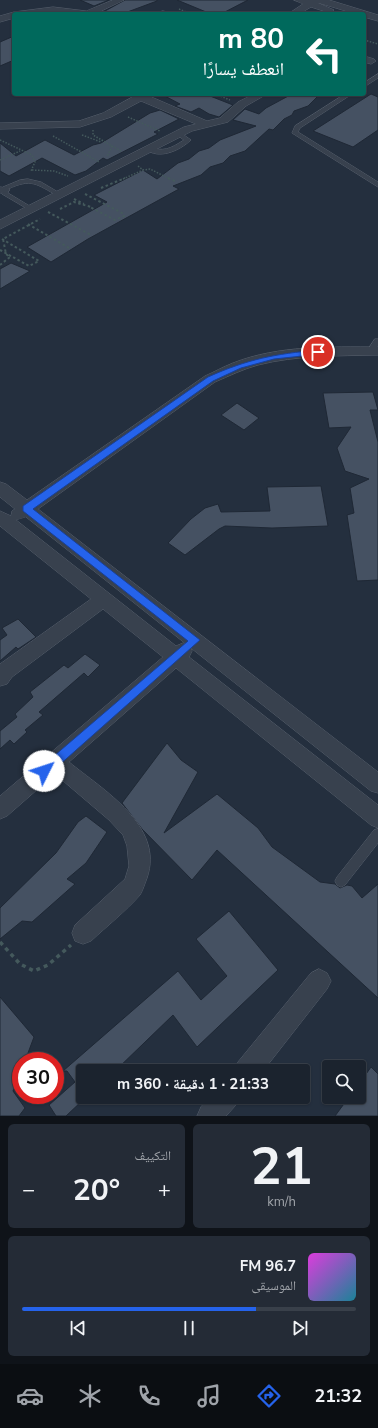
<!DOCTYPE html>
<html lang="ar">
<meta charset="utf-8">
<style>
:root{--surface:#1b232e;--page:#242b36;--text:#f1f3f6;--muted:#a0a4aa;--line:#39404a;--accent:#2563eb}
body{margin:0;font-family:"Nunito Sans","Noto Naskh Arabic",sans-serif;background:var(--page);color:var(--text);direction:rtl;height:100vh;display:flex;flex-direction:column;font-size:15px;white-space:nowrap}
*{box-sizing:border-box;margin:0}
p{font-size:13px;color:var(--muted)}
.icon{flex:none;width:22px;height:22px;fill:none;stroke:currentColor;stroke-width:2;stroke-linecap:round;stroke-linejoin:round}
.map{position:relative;height:1116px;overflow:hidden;direction:ltr}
.sheet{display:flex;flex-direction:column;gap:8px;padding:8px;background:#0f1319;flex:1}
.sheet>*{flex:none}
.banner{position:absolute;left:12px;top:12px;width:354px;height:84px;border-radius:4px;box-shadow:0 1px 3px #0004,0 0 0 1px var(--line);direction:rtl;background:#00695c;color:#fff;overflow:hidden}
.fabs{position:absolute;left:322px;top:1060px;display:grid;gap:8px}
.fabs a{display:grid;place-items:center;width:44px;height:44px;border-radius:4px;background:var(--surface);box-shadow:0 1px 3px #0004,0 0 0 1px var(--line);font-size:20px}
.speed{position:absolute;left:12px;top:1052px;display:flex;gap:8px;font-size:20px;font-weight:700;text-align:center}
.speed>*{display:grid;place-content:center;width:52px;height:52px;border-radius:50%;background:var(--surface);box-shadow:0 1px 3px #0004,0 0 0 1px var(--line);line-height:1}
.speed .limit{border:6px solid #d22;background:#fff;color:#111}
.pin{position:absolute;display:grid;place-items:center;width:34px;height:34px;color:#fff;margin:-17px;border:2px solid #fff;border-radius:50%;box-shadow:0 1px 4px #0007}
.me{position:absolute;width:44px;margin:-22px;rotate:49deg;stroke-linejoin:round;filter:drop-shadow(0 0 3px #0008)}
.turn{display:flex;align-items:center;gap:14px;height:84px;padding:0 16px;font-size:18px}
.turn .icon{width:52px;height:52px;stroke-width:2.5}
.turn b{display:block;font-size:28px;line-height:34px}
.big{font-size:30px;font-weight:700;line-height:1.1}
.sheet .tile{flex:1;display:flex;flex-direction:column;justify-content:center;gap:6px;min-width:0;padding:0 14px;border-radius:6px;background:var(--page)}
.sheet .dial{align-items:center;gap:0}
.dial b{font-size:52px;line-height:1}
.song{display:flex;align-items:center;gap:12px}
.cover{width:48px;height:48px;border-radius:6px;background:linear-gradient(135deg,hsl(300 70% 55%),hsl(190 70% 35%))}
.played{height:4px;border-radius:2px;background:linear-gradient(90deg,var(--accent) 70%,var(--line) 70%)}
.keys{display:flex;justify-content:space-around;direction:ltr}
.heat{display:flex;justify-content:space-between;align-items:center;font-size:22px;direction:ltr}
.sheet .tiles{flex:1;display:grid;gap:8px;grid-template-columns:1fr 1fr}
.tile:last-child{grid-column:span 2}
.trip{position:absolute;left:76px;top:1064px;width:234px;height:40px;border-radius:4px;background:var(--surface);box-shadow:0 1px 3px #0004,0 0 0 1px var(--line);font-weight:700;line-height:40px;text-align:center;direction:rtl}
.dock{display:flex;height:64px;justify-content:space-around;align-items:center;background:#0b0e12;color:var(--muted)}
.dock .icon{width:28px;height:28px}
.dock .current{color:var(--accent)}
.dock b{font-size:18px;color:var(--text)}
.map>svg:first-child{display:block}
</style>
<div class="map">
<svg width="378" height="1116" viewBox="0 0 378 1116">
<rect width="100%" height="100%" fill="#242f3e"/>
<path fill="#455162" stroke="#1f2835" d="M80,0H109L94,6Z
M125,0H157V1L122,14H111L105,11Z
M177,0H248L221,14H211Z
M14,36V60L0,66V42Z
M161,94H205L233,105L219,117L209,114L199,108L191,112L175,106L180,104Z
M292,94H320L308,106L294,111L292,115L284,119L273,130L269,129L245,151L230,156L223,163L210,167L201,175L173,186L179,189L88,239L51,262L27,247L107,202L94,195L143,170L157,179L178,163L189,159L199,151L209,148L220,140L256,126L233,120L245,109L259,114L266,108Z
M371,94L378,97V130L353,147L313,131Z
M160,110L179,119L154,132L158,134L107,160L103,158L86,171L75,175L42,158L9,176L0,171V143L16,156L45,140L74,155L93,145L101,143L150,113Z
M11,263L30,271L0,289V269Z
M373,392L378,410H370L378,442V580L357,581L347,515L354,513L350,488L369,479L345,471L337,448L351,427L329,428L323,393Z
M237,403L259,418L244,430L221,415Z
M321,486L328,526L272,528L225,526L219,529L185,555L168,543L191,519L205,508L218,504L221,512L270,511L267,487Z
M18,619L36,637L18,649L16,647L0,661V640L7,635L2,628Z
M85,654L100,665L88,677L84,673L39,712L43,715L25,730L27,732L14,744L10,740L0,749V731L17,717L15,714L33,697L30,692L64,665L68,668Z
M167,743L181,760L198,772L164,833L217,794L258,828L272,847L320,882L335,884L340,888L347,885L352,886L362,898L378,884V998L217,850L192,880L142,829L122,803Z
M86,816L107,832L86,863L67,879L75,884L32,922L22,921L0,939V908L56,853L78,822Z
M229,911L278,970L197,1047L173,1015L115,1071H83V1100L66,1116H56L49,1105L75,1082L67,1071H63L178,971L201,1000L227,976L196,939Z
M0,997L34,1037L25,1061H21V1071L13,1091L25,1108L19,1116H0Z
M371,1067L378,1074V1116H335L349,1097H359V1084Z"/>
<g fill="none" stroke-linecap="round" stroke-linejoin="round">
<g stroke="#565f6c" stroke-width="1">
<path id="lane" d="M163,11L172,13V14H154Z
M378,74V78L364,87V83Z
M345,94H352L300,128L298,132L378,182V187L292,133L295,126Z
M177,133H181L191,140C179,151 159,160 145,149L148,147C164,152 170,149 184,140L177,135Z
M28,179L41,182L63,195L58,196C36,184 32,178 8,189V193L33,208L34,209L31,211L2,194L3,187L20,180Z
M375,339H378V346L374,353H368L367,351Z
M378,829V843L345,885L341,887L337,885L335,881L337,877L374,830Z"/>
</g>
<g stroke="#565f6c" stroke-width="1">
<path id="street" d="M113,0H124L95,14H14V18L0,22V16L14,12L53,7L86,11Z
M294,0H329L378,15V21L364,17V14H356L319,3H318L334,10L330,13L311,7L299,14H288L303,4Z
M364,56L374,59L376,61L371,64L364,62Z
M138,94H151L149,96L207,121L220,118L238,102L254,94H267L246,106L228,122L192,131L0,229V220L184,127L196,124L141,101L111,117L80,127L0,129V123L79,121L103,113Z
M0,187L8,188L10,190L8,192L0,193Z
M378,347V355C338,356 297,355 258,365C243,369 229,376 215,382L38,509L378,772V793L371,791L191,648L192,651L189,657L378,805V828L371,825L176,668L69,762C103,790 165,826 147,878C145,883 143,890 140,895C126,911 107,926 91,941L83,944L75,941L72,933L75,925L125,879L129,866L127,846L123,835L109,820L55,774L7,816L0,819V796L163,657L103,609L12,677L7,684L0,686V664L91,599L0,526V511L11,516L12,511L15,509L0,497V482L6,484L27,500L205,376C214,372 223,367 233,363C279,345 330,347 378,347ZM26,517L186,644L183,643L176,646L16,520Z
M319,969L327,973L331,981L327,989L263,1071H235L238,1062L311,973Z
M210,1097H239L235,1106L226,1116H197L201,1107Z"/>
</g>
<path stroke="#44595c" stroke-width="1.5" stroke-dasharray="1.5 1.5" stroke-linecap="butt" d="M179,9L191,14
M200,14L214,11L226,14
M364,40L378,44
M215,94L230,100
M128,117L160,131
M93,130V135L112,146L107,157
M82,135L101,142
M53,136L99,162
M0,140L32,155L35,162L31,171
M112,146L121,151
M0,160L20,151
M138,166L143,170L150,169L170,179
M32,170L54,171L68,176
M123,179L143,170"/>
<path stroke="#44595c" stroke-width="2" stroke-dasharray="2.5 2.5" stroke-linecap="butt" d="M168,178L177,182
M101,188L125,178
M85,194L124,214V216L115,220L90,207
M74,199L84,204
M60,209L74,202L91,207
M48,212L91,235
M28,224L69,248
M0,250L29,266L39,261L2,239
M0,265L10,257L6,254L3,239L40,219"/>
<path stroke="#44595c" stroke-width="3.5" stroke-dasharray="4 4" stroke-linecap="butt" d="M0,942L20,964L34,971L48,965L71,945"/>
<use href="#lane" fill="#38414e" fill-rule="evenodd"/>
<use href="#street" fill="#38414e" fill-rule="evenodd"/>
</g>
<path fill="#2563eb" stroke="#184099" d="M318,350H321V354L274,359L241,368L213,381L33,509L200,640L48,775L44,776L40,775L39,771L40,768L188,641L23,511V506L208,377C248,359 275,354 318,350Z"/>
</svg>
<div class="fabs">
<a><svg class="icon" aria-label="search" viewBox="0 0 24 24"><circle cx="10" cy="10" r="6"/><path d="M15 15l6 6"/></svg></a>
</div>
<div class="speed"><div class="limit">30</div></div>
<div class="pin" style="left:318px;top:352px;background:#d93025"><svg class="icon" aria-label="arrive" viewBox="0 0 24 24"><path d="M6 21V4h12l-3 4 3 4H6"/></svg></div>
<svg class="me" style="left:44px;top:771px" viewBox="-20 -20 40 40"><circle r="19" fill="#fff"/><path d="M0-13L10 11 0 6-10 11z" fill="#2563eb"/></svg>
<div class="trip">21:33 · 1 دقيقة · 360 m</div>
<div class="banner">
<div class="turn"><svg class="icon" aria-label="left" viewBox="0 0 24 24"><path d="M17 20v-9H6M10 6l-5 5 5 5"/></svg><div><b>80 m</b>انعطف يسارًا</div></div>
</div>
</div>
<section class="sheet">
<div class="tiles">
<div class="tile dial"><b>21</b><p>km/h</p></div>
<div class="tile"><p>التكييف</p>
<div class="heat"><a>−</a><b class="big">20°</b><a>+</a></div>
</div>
<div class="tile">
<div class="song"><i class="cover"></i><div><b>96.7 FM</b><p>الموسيقى</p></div></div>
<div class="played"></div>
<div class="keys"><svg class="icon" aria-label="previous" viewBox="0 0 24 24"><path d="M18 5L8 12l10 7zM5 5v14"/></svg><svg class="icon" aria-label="pause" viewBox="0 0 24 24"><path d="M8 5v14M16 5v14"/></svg><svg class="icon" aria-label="next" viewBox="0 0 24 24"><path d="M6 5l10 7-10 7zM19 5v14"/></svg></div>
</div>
</div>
</section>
<nav class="dock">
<b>21:32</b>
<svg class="icon current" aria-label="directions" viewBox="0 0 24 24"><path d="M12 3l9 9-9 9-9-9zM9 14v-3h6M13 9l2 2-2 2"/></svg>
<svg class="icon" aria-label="music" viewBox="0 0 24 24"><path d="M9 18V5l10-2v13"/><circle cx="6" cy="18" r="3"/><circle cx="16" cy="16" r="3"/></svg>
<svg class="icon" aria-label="phone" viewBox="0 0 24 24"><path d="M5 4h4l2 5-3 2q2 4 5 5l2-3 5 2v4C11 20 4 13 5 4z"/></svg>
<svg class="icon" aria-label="climate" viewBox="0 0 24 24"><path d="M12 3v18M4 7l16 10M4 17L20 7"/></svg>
<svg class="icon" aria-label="car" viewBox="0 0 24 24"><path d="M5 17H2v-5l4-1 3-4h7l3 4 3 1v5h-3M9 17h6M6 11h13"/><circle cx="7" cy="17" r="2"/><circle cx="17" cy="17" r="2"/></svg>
</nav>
